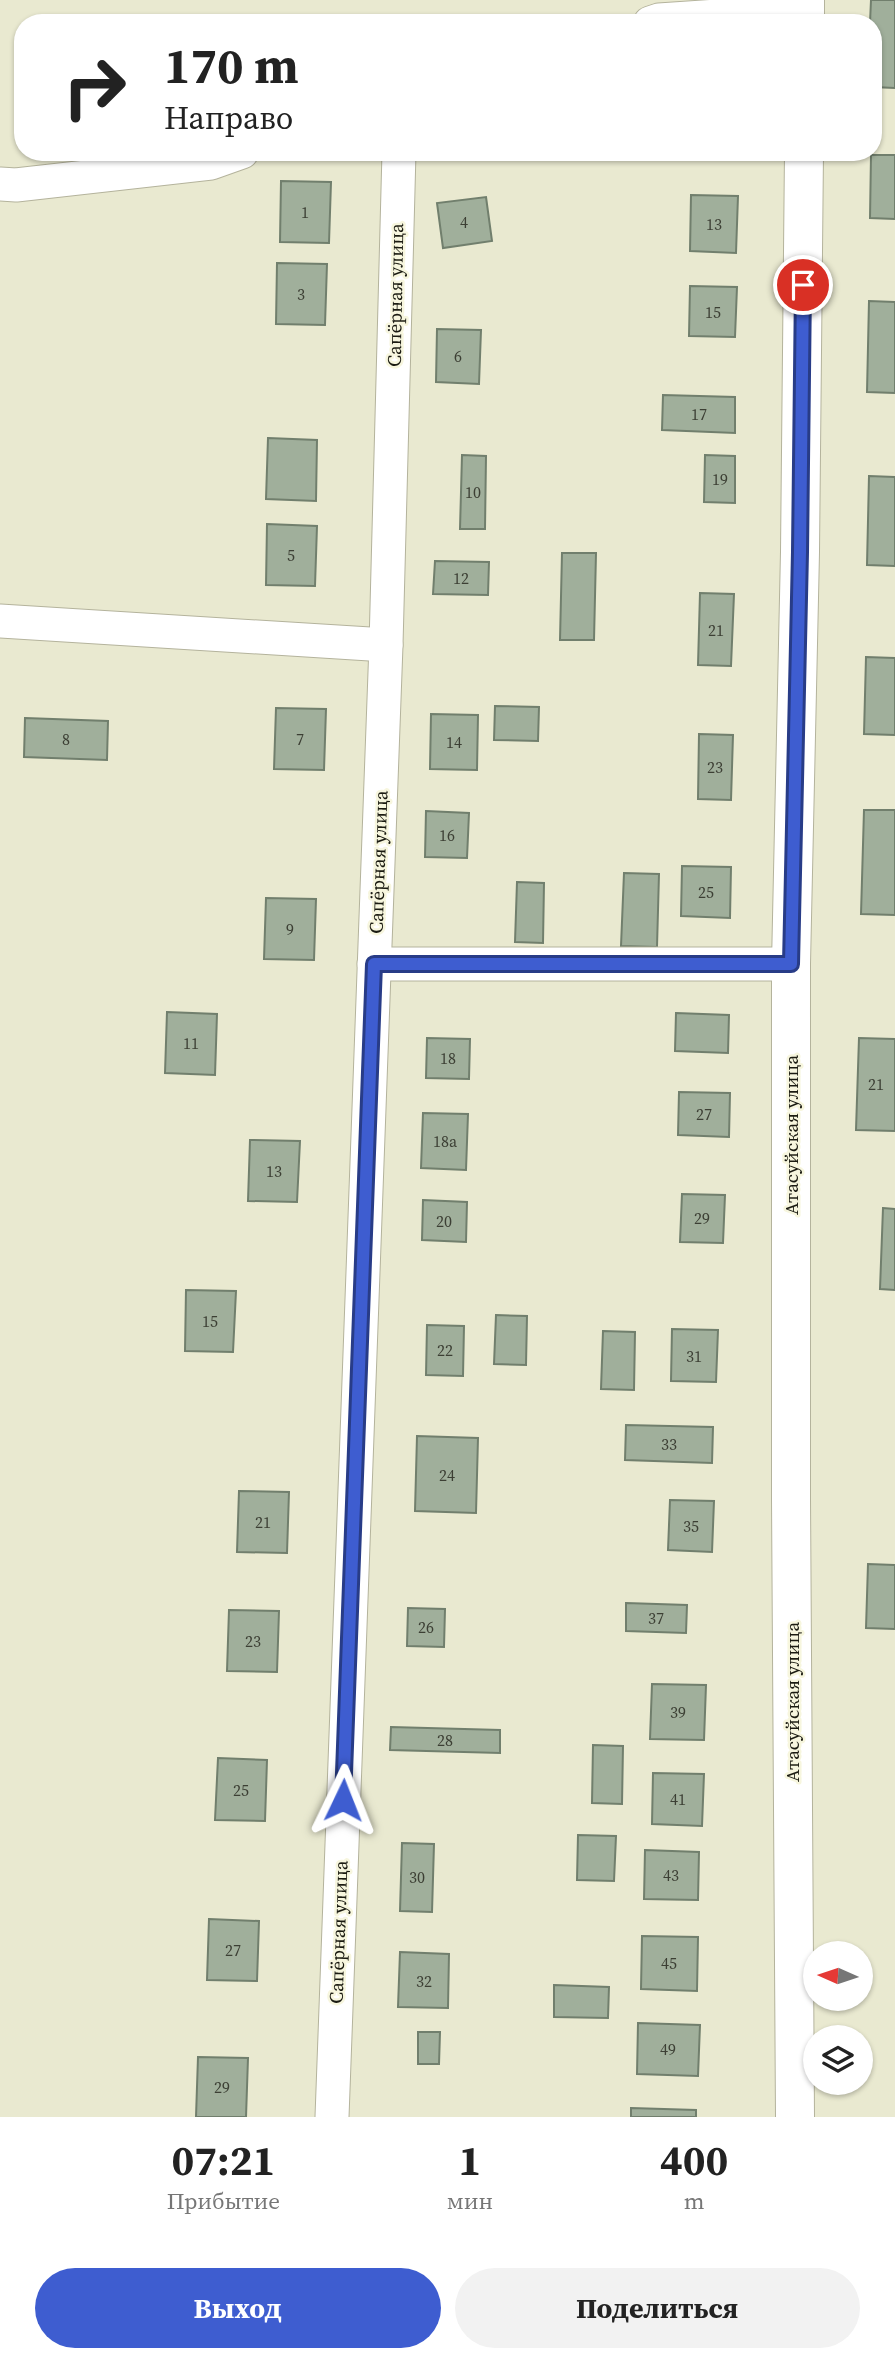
<!DOCTYPE html>
<html lang="ru">
<head>
<meta charset="utf-8">
<style>
	body { margin:0; font-family:"Source Serif 4",serif; background:#f2f2f2; color:#222; height:100vh; display:flex; flex-direction:column; font-size:26px; white-space:nowrap }
	* { box-sizing:border-box; margin:0 }
	p { font-size:23px; color:#767676 }
	.icon { flex:none; width:38px; height:38px; fill:none; stroke:currentColor; stroke-width:2; stroke-linecap:round; stroke-linejoin:round }
	.map { position:relative; height:2117px; overflow:hidden }
	.details { display:flex; flex-direction:column; background:#fff; flex:1 }
	.details>* { flex:none }
	.hud { position:absolute; left:14px; top:14px; width:868px; height:147px; border-radius:28px; box-shadow:0 2px 5px #0004; background:#fff; color:#222; overflow:hidden }
	.needle { width:46px; rotate:273deg }
	.buttons { position:absolute; left:803px; top:1941px; display:grid; gap:14px }
	.buttons a { display:grid; place-items:center; width:70px; height:70px; border-radius:50%; background:#fff; box-shadow:0 2px 5px #0004; font-size:35px }
	.pin { position:absolute; display:grid; place-items:center; width:60px; height:60px; color:#fff; margin:-30px; border:4px solid #fff; border-radius:50%; box-shadow:0 2px 7px #0007 }
	.me { position:absolute; width:77px; margin:-38px; rotate:2deg; stroke-linejoin:round; filter:drop-shadow(0 0 5px #0008) }
	.turn { display:flex; align-items:center; gap:24px; height:147px; padding:0 35px; font-size:32px }
	.turn .icon { width:91px; height:91px; stroke-width:2.5 }
	.turn b { display:block; font-size:49px; line-height:60px }
	.eta { display:flex; justify-content:space-evenly; align-items:center; height:119px; text-align:center }
	.eta b { font-size:42px; font-weight:700; line-height:49px }
	.action { display:flex; gap:14px; margin-top:auto; padding:14px 35px }
	.action a { flex:1; height:80px; border-radius:42px; background:#3e5dd0; color:#fff; font-size:28px; font-weight:700; line-height:80px; text-align:center }
	.action a+a { background:#f2f2f2; color:#222 }
	.map>svg:first-child { display:block }
	.building { fill:#a0af9b; stroke:#717f6d; stroke-width:2 }
	.lines { fill:none; stroke-linecap:round; stroke-linejoin:round }
	.minor-casing { stroke:#b4b39c; stroke-width:35 }
	.tertiary-casing { stroke:#b4b39c; stroke-width:40 }
	.minor { stroke:#fff; stroke-width:33 }
	.tertiary { stroke:#fff; stroke-width:38 }
	.route-casing { stroke:#283c87; stroke-width:18 }
	.route { stroke:#3e5dd0; stroke-width:12 }
	.labels { text-anchor:middle; stroke-width:5; stroke-linejoin:round; paint-order:stroke }
	.number-label { font-size:16px; fill:#3c3f34 }
	.street-label { font-size:19px; fill:#1a1a11; stroke:#f7f6de }
</style>
</head>
<body>
<div class="map">
<svg width="895" height="2117" viewBox="0 0 895 2117">
	<rect width="100%" height="100%" fill="#e9e9d0"/>
	<g class="building">
		<polygon points="871,0 895,0 895,88 873,87 873,23 870,23"/>
		<polygon points="700,152 738,152 738,157 699,155"/>
		<polygon points="871,155 895,155 895,219 870,218"/>
		<polygon points="281,181 331,182 329,243 280,242"/>
		<polygon points="691,195 738,196 736,253 690,251"/>
		<polygon points="486,197 492,241 443,248 437,203"/>
		<polygon points="277,263 327,264 325,325 276,324"/>
		<polygon points="690,286 737,287 735,337 689,336"/>
		<polygon points="869,301 895,302 895,393 867,392"/>
		<polygon points="437,329 481,330 479,384 436,382"/>
		<polygon points="663,395 735,397 735,433 662,430"/>
		<polygon points="268,438 317,440 316,501 266,499"/>
		<polygon points="462,455 486,456 485,529 460,529"/>
		<polygon points="705,455 735,456 735,503 704,502"/>
		<polygon points="869,476 895,477 895,566 867,565"/>
		<polygon points="267,524 317,526 315,586 266,585"/>
		<polygon points="562,553 596,553 594,640 560,640"/>
		<polygon points="435,561 489,562 488,595 433,594"/>
		<polygon points="700,593 734,594 731,666 698,665"/>
		<polygon points="866,657 895,658 895,735 864,734"/>
		<polygon points="495,706 539,707 538,741 494,740"/>
		<polygon points="276,708 326,709 324,770 274,769"/>
		<polygon points="431,714 478,715 477,770 430,769"/>
		<polygon points="25,718 108,721 107,760 24,757"/>
		<polygon points="699,734 733,735 731,800 698,799"/>
		<polygon points="864,810 895,810 895,915 861,914"/>
		<polygon points="426,811 469,813 467,858 425,857"/>
		<polygon points="682,866 731,867 730,918 681,916"/>
		<polygon points="624,873 659,874 657,947 621,946"/>
		<polygon points="517,882 544,883 543,943 515,942"/>
		<polygon points="266,898 316,899 314,960 264,959"/>
		<polygon points="167,1012 217,1014 215,1075 165,1073"/>
		<polygon points="676,1013 729,1015 728,1053 675,1051"/>
		<polygon points="427,1038 470,1039 469,1079 426,1078"/>
		<polygon points="859,1038 895,1039 895,1131 856,1130"/>
		<polygon points="679,1092 730,1093 729,1137 678,1135"/>
		<polygon points="423,1113 468,1114 466,1170 421,1168"/>
		<polygon points="250,1140 300,1141 297,1202 248,1201"/>
		<polygon points="682,1194 725,1195 723,1243 680,1242"/>
		<polygon points="423,1200 467,1202 466,1242 422,1240"/>
		<polygon points="883,1208 895,1209 895,1290 880,1289"/>
		<polygon points="186,1290 236,1291 233,1352 185,1351"/>
		<polygon points="496,1315 527,1316 526,1365 494,1364"/>
		<polygon points="427,1325 464,1326 463,1376 426,1375"/>
		<polygon points="672,1329 718,1330 716,1382 671,1381"/>
		<polygon points="603,1331 635,1332 634,1390 601,1389"/>
		<polygon points="626,1425 713,1427 712,1463 625,1460"/>
		<polygon points="417,1436 478,1438 476,1513 415,1511"/>
		<polygon points="239,1491 289,1492 287,1553 237,1552"/>
		<polygon points="670,1500 714,1501 712,1552 668,1550"/>
		<polygon points="868,1564 895,1565 895,1629 866,1628"/>
		<polygon points="626,1603 687,1605 686,1633 626,1631"/>
		<polygon points="408,1608 445,1609 444,1647 407,1646"/>
		<polygon points="229,1610 279,1611 277,1672 227,1671"/>
		<polygon points="652,1684 706,1685 704,1740 650,1739"/>
		<polygon points="391,1727 500,1730 500,1753 390,1750"/>
		<polygon points="593,1745 623,1746 622,1804 592,1803"/>
		<polygon points="218,1758 267,1760 265,1821 215,1820"/>
		<polygon points="653,1773 704,1774 702,1826 652,1824"/>
		<polygon points="578,1835 616,1836 614,1881 577,1880"/>
		<polygon points="402,1843 434,1844 432,1912 400,1911"/>
		<polygon points="645,1850 699,1852 698,1900 644,1899"/>
		<polygon points="209,1919 259,1921 257,1981 207,1980"/>
		<polygon points="642,1936 698,1937 697,1991 641,1989"/>
		<polygon points="400,1952 449,1954 448,2008 398,2007"/>
		<polygon points="554,1985 609,1987 608,2018 554,2017"/>
		<polygon points="638,2023 700,2025 698,2076 637,2074"/>
		<polygon points="418,2032 440,2032 439,2064 418,2064"/>
		<polygon points="198,2057 248,2058 246,2117 196,2117"/>
		<polygon points="631,2108 696,2110 696,2117 631,2117"/>
	</g>
	<g class="lines">
		<g class="minor-casing">
			<g id="minor">
				<polyline points="650,23 659,20 805,10"/>
				<polyline points="0,184 16,185 211,163 242,152"/>
				<polyline points="0,621 386,645"/>
				<polyline points="374,964 791,964"/>
				<polyline points="332,2117 386,645 399,152"/>
			</g>
		</g>
		<g class="tertiary-casing">
			<g id="tertiary">
				<polyline points="805,23 805,0"/>
				<polyline points="795,2117 791,1499 791,964 800,552 804,152"/>
			</g>
		</g>
		<use href="#minor" class="minor"/>
		<use href="#tertiary" class="tertiary"/>
	</g>
	<g class="lines">
		<g class="route-casing">
			<polyline id="route" points="343,1800 374,964 791,964 800,552 803,285"/>
		</g>
		<use href="#route" class="route"/>
	</g>
	<g class="labels">
		<g class="number-label">
			<text x="305" y="218">1</text>
			<text x="464" y="228">4</text>
			<text x="714" y="230">13</text>
			<text x="301" y="300">3</text>
			<text x="713" y="318">15</text>
			<text x="458" y="362">6</text>
			<text x="699" y="420">17</text>
			<text x="720" y="485">19</text>
			<text x="473" y="498">10</text>
			<text x="291" y="561">5</text>
			<text x="461" y="584">12</text>
			<text x="716" y="636">21</text>
			<text x="66" y="745">8</text>
			<text x="300" y="745">7</text>
			<text x="454" y="748">14</text>
			<text x="715" y="773">23</text>
			<text x="447" y="841">16</text>
			<text x="706" y="898">25</text>
			<text x="290" y="935">9</text>
			<text x="191" y="1049">11</text>
			<text x="448" y="1064">18</text>
			<text x="876" y="1090">21</text>
			<text x="704" y="1120">27</text>
			<text x="445" y="1147">18а</text>
			<text x="274" y="1177">13</text>
			<text x="702" y="1224">29</text>
			<text x="444" y="1227">20</text>
			<text x="210" y="1327">15</text>
			<text x="445" y="1356">22</text>
			<text x="694" y="1362">31</text>
			<text x="669" y="1450">33</text>
			<text x="447" y="1481">24</text>
			<text x="263" y="1528">21</text>
			<text x="691" y="1532">35</text>
			<text x="656" y="1624">37</text>
			<text x="426" y="1633">26</text>
			<text x="253" y="1647">23</text>
			<text x="678" y="1718">39</text>
			<text x="445" y="1746">28</text>
			<text x="241" y="1796">25</text>
			<text x="678" y="1805">41</text>
			<text x="671" y="1881">43</text>
			<text x="417" y="1883">30</text>
			<text x="233" y="1956">27</text>
			<text x="669" y="1969">45</text>
			<text x="424" y="1987">32</text>
			<text x="668" y="2055">49</text>
			<text x="222" y="2093">29</text>
		</g>
		<g class="street-label">
			<text transform="translate(395 295) rotate(-89)" y="7">Сапёрная улица</text>
			<text transform="translate(378 862) rotate(-88)" y="7">Сапёрная улица</text>
			<text transform="translate(791 1135) rotate(-90)" y="7">Атасуйская улица</text>
			<text transform="translate(792 1702) rotate(-90)" y="7">Атасуйская улица</text>
			<text transform="translate(338 1932) rotate(-88)" y="7">Сапёрная улица</text>
		</g>
	</g>
</svg>
<div class="buttons">
<a><svg class="needle" viewBox="-14 -14 28 28"><path d="M0-13l5 13h-10z" fill="#e53935"/><path d="M0 13l5-13h-10z" fill="#767676"/></svg></a>
<a><svg class="icon" aria-label="layers" viewBox="0 0 24 24"><path d="M12 4l9 5-9 5-9-5zM3 14l9 5 9-5"/></svg></a>
</div>
<div class="pin" style="left:803px;top:285px;background:#d93025"><svg class="icon" aria-label="arrive" viewBox="0 0 24 24"><path d="M6 21V4h12l-3 4 3 4H6"/></svg></div>
<svg class="me" style="left:343px;top:1800px" viewBox="-20 -20 40 40"><path d="M0-17L14 15 0 8-14 15z" fill="#3e5dd0" stroke="#fff" stroke-width="4"/></svg>
<div class="hud">
<div class="turn"><svg class="icon" aria-label="right" viewBox="0 0 24 24"><path d="M7 20v-9h11M14 6l5 5-5 5"/></svg><div><b>170 m</b>Направо</div></div>
</div>
</div>
<section class="details">
<div class="eta">
<div><b>07:21</b><p>Прибытие</p></div>
<div><b>1</b><p>мин</p></div>
<div><b>400</b><p>m</p></div>
</div>
<div class="action"><a>Выход</a><a>Поделиться</a></div>
</section>
</body>
</html>
